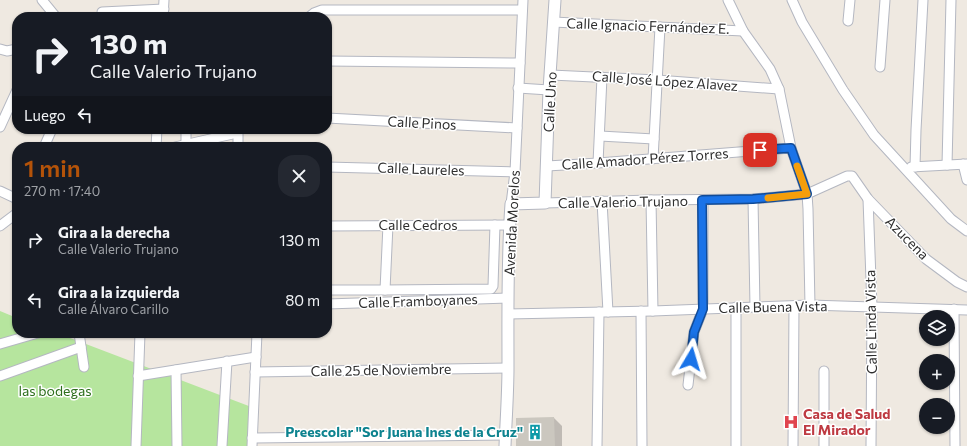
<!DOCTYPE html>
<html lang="es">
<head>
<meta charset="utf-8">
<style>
	body { margin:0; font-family:Commissioner,sans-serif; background:#242831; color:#f1f3f6; height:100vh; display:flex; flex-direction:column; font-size:15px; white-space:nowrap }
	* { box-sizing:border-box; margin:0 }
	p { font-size:13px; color:#9ea1a6 }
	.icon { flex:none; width:22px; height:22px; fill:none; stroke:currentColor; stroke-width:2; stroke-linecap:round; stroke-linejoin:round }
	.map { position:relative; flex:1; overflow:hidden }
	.sheet { position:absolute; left:12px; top:142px; width:320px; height:196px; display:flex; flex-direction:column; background:#171b24; border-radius:16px; box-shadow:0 1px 3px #0004 }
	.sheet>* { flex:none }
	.hud { position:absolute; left:12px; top:12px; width:320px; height:122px; border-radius:16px; box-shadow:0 1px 3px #0004; background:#171b24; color:#f1f3f6; overflow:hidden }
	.controls { position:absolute; left:919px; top:310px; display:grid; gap:8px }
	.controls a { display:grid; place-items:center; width:36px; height:36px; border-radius:50%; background:#171b24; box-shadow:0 1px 3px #0004; font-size:20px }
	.pin { position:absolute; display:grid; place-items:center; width:34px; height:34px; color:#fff; margin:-17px; border-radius:8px; box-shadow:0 2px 6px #0006 }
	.me { position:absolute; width:44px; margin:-22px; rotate:7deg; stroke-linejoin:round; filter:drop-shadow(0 0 3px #0008) }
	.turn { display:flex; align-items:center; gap:14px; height:84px; padding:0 12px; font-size:18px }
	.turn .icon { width:52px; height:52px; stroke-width:2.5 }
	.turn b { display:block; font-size:28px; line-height:34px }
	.then { display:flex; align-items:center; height:38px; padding:0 12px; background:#0003; gap:8px; font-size:15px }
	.round { display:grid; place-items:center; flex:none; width:42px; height:42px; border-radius:16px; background:#242831 }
	.summary { display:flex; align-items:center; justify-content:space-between; height:68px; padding:0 12px }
	h1 { font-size:24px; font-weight:600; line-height:30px; color:#b45309 }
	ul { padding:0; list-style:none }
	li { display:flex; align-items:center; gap:12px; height:60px; padding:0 12px }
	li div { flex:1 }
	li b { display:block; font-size:15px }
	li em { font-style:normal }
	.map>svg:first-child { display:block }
	.green { fill:#b6e59e }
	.shadow { fill:#0003 }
	.building { fill:#cbc7bf }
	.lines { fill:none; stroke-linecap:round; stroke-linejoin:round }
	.minor-casing { stroke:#b4b7c1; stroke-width:11 }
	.tertiary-casing { stroke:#b4b7c1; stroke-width:13 }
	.minor { stroke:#fff; stroke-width:9 }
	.tertiary { stroke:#fff; stroke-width:11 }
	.route-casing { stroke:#114b97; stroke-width:10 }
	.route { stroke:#1a73e8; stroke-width:7 }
	.slow { stroke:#f59e0b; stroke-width:7 }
	.labels { text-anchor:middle; stroke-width:3; stroke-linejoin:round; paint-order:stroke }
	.street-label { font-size:14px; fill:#2e2e2e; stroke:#fff }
	.park-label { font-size:14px; fill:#2c6e1b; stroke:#fff }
	.health-label { font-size:14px; font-weight:bold; fill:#be3a42; stroke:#fff; text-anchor:start }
	.culture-label { font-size:14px; font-weight:bold; fill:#0d838f; stroke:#fff; text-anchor:end }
</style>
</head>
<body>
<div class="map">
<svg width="967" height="446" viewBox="0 0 967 446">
	<rect width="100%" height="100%" fill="#efe9e1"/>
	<polygon class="green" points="0,311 17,318 17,333 57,333 254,408 252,446 0,446"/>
	<polygon class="shadow" points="554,418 562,426 562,446 517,446"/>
	<polygon class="building" points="554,417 555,446 516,446 516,418"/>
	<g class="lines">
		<g class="minor-casing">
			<g id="minor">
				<polyline points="42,0 56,17"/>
				<polyline points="728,0 743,31 770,69 779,89 791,148 807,194 808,209 810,305"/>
				<polyline points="792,0 802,22 843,90 874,135 951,219 967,231"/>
				<polyline points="102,12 164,9"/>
				<polyline points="163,17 164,0"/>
				<polyline points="309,17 314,13 322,10 522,10"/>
				<polyline points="848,21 850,0"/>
				<polyline points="553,22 743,31"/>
				<polyline points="0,49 7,51 17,49"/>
				<polyline points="327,61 520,63"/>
				<polyline points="880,67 885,0"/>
				<polyline points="551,75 657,80 779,89"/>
				<polyline points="518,88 549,90"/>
				<polyline points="327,118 517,128"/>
				<polyline points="0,127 17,90"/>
				<polyline points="186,129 186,145"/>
				<polyline points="238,129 238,147"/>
				<polyline points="600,136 654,139"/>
				<polyline points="44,147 52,129"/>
				<polyline points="156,147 157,129"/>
				<polyline points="175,147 237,133"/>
				<polyline points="653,159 660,27"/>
				<polyline points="598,163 602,77"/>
				<polyline points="963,164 967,180"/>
				<polyline points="947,165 951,0"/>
				<polyline points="547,166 598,163 791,148"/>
				<polyline points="327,167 515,172"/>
				<polyline points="911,167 967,164"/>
				<polyline points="915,167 916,130 923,0"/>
				<polyline points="0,191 17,199"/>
				<polyline points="753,199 755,307"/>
				<polyline points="868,199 872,307 871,446"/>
				<polyline points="651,200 653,311"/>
				<polyline points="602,201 608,312"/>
				<polyline points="545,203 651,200 753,199 807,194 847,176 852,176 868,199 926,259 957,282 967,287"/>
				<polyline points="511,204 515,172 523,0"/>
				<polyline points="0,226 17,213"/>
				<polyline points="327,226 510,225"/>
				<polyline points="327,290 385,290 491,289 493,286 495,225"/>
				<polyline points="385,290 388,225"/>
				<polyline points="327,304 508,298"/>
				<polyline points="736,307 736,446"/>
				<polyline points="954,309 955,446"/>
				<polyline points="641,311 642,446"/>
				<polyline points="508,314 653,311 810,305 967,310"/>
				<polyline points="79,333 84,367"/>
				<polyline points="0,344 38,333"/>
				<polyline points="176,370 177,446"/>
				<polyline points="824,371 824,446"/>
				<polyline points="255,372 508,368"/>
				<polyline points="0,376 81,347"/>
				<polyline points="138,376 256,357"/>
				<polyline points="688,385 694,332 703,309 703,200"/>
				<polyline points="252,438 506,435"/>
				<polyline points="136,446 140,333"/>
				<polyline points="222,446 227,361"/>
				<polyline points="252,446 257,333"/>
				<polyline points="597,446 599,312"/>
				<polyline points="793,446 794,306"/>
			</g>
		</g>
		<g class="tertiary-casing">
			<path id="tertiary" d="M505 446C506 420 508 393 508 367 508 313 507 258 511 204L545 203 549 90 555 0"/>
		</g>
		<use href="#minor" class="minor"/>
		<use href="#tertiary" class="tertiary"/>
	</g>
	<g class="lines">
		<g class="route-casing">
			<polyline id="route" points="691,359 694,332 703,309 702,200 753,199 807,194 791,148 760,150"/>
		</g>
		<use href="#route" class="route"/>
		<polyline class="slow" points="768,198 807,194 797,166"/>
	</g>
	<defs>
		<g id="hospital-bare" transform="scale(1.2)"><path d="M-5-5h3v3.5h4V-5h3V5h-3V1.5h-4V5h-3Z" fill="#e0444e" stroke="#fff" stroke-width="2.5" paint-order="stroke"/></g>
		<g id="building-bare" transform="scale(1.2)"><path d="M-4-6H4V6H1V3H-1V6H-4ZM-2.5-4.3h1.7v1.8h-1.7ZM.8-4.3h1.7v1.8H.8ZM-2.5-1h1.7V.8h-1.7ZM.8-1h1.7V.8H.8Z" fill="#0f9aa8" stroke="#fff" stroke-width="2.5" paint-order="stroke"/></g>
	</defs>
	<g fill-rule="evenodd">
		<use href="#hospital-bare" x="791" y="422"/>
		<use href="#building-bare" x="535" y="432"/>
	</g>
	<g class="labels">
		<g class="street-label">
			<text transform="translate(648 26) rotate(2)" y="5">Calle Ignacio Fernández E.</text>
			<text transform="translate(665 81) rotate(4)" y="5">Calle José López Alavez</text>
			<text transform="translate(550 102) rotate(-87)" y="5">Calle Uno</text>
			<text transform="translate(422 123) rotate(3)" y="5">Calle Pinos</text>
			<text transform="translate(645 159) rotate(-4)" y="5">Calle Amador Pérez Torres</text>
			<text transform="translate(421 169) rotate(2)" y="5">Calle Laureles</text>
			<text transform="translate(623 202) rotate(-1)" y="5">Calle Valerio Trujano</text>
			<text transform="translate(512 223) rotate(-87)" y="5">Avenida Morelos</text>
			<text x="418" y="230">Calle Cedros</text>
			<text transform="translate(907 238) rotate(45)" y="5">Azucena</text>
			<text transform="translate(418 301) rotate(-2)" y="5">Calle Framboyanes</text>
			<text transform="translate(773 307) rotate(-1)" y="5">Calle Buena Vista</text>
			<text transform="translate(871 322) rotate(-91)" y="5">Calle Linda Vista</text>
			<text transform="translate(381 370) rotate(-1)" y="5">Calle 25 de Noviembre</text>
		</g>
		<g class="park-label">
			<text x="55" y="396">las bodegas</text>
		</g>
		<g class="health-label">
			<text x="803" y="419">Casa de Salud<tspan x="803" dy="16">El Mirador</tspan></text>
		</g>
		<g class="culture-label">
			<text x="523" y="437">Preescolar "Sor Juana Ines de la Cruz"</text>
		</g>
	</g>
</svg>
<div class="controls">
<a><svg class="icon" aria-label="layers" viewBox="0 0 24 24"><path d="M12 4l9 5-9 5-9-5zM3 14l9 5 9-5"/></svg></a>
<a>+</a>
<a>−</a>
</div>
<div class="pin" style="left:760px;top:150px;background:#d93025"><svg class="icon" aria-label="arrive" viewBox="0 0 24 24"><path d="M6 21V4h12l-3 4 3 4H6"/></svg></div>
<svg class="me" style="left:691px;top:359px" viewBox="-20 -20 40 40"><path d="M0-17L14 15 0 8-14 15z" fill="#1a73e8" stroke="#fff" stroke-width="4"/></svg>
<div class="hud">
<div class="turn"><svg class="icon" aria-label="right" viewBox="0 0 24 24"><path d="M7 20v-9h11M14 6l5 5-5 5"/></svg><div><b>130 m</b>Calle Valerio Trujano</div></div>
<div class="then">Luego<svg class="icon" aria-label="left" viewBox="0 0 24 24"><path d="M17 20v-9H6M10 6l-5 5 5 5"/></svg></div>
</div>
<section class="sheet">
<div class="summary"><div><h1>1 min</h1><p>270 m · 17:40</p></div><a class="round"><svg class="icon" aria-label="close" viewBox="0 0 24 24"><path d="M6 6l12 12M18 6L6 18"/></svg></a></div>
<ul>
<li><svg class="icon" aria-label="right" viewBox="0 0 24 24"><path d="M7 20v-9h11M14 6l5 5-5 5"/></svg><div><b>Gira a la derecha</b><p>Calle Valerio Trujano</p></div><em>130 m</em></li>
<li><svg class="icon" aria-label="left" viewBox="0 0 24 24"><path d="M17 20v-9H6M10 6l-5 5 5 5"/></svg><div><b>Gira a la izquierda</b><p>Calle Álvaro Carillo</p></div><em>80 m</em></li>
</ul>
</section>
</div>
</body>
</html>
